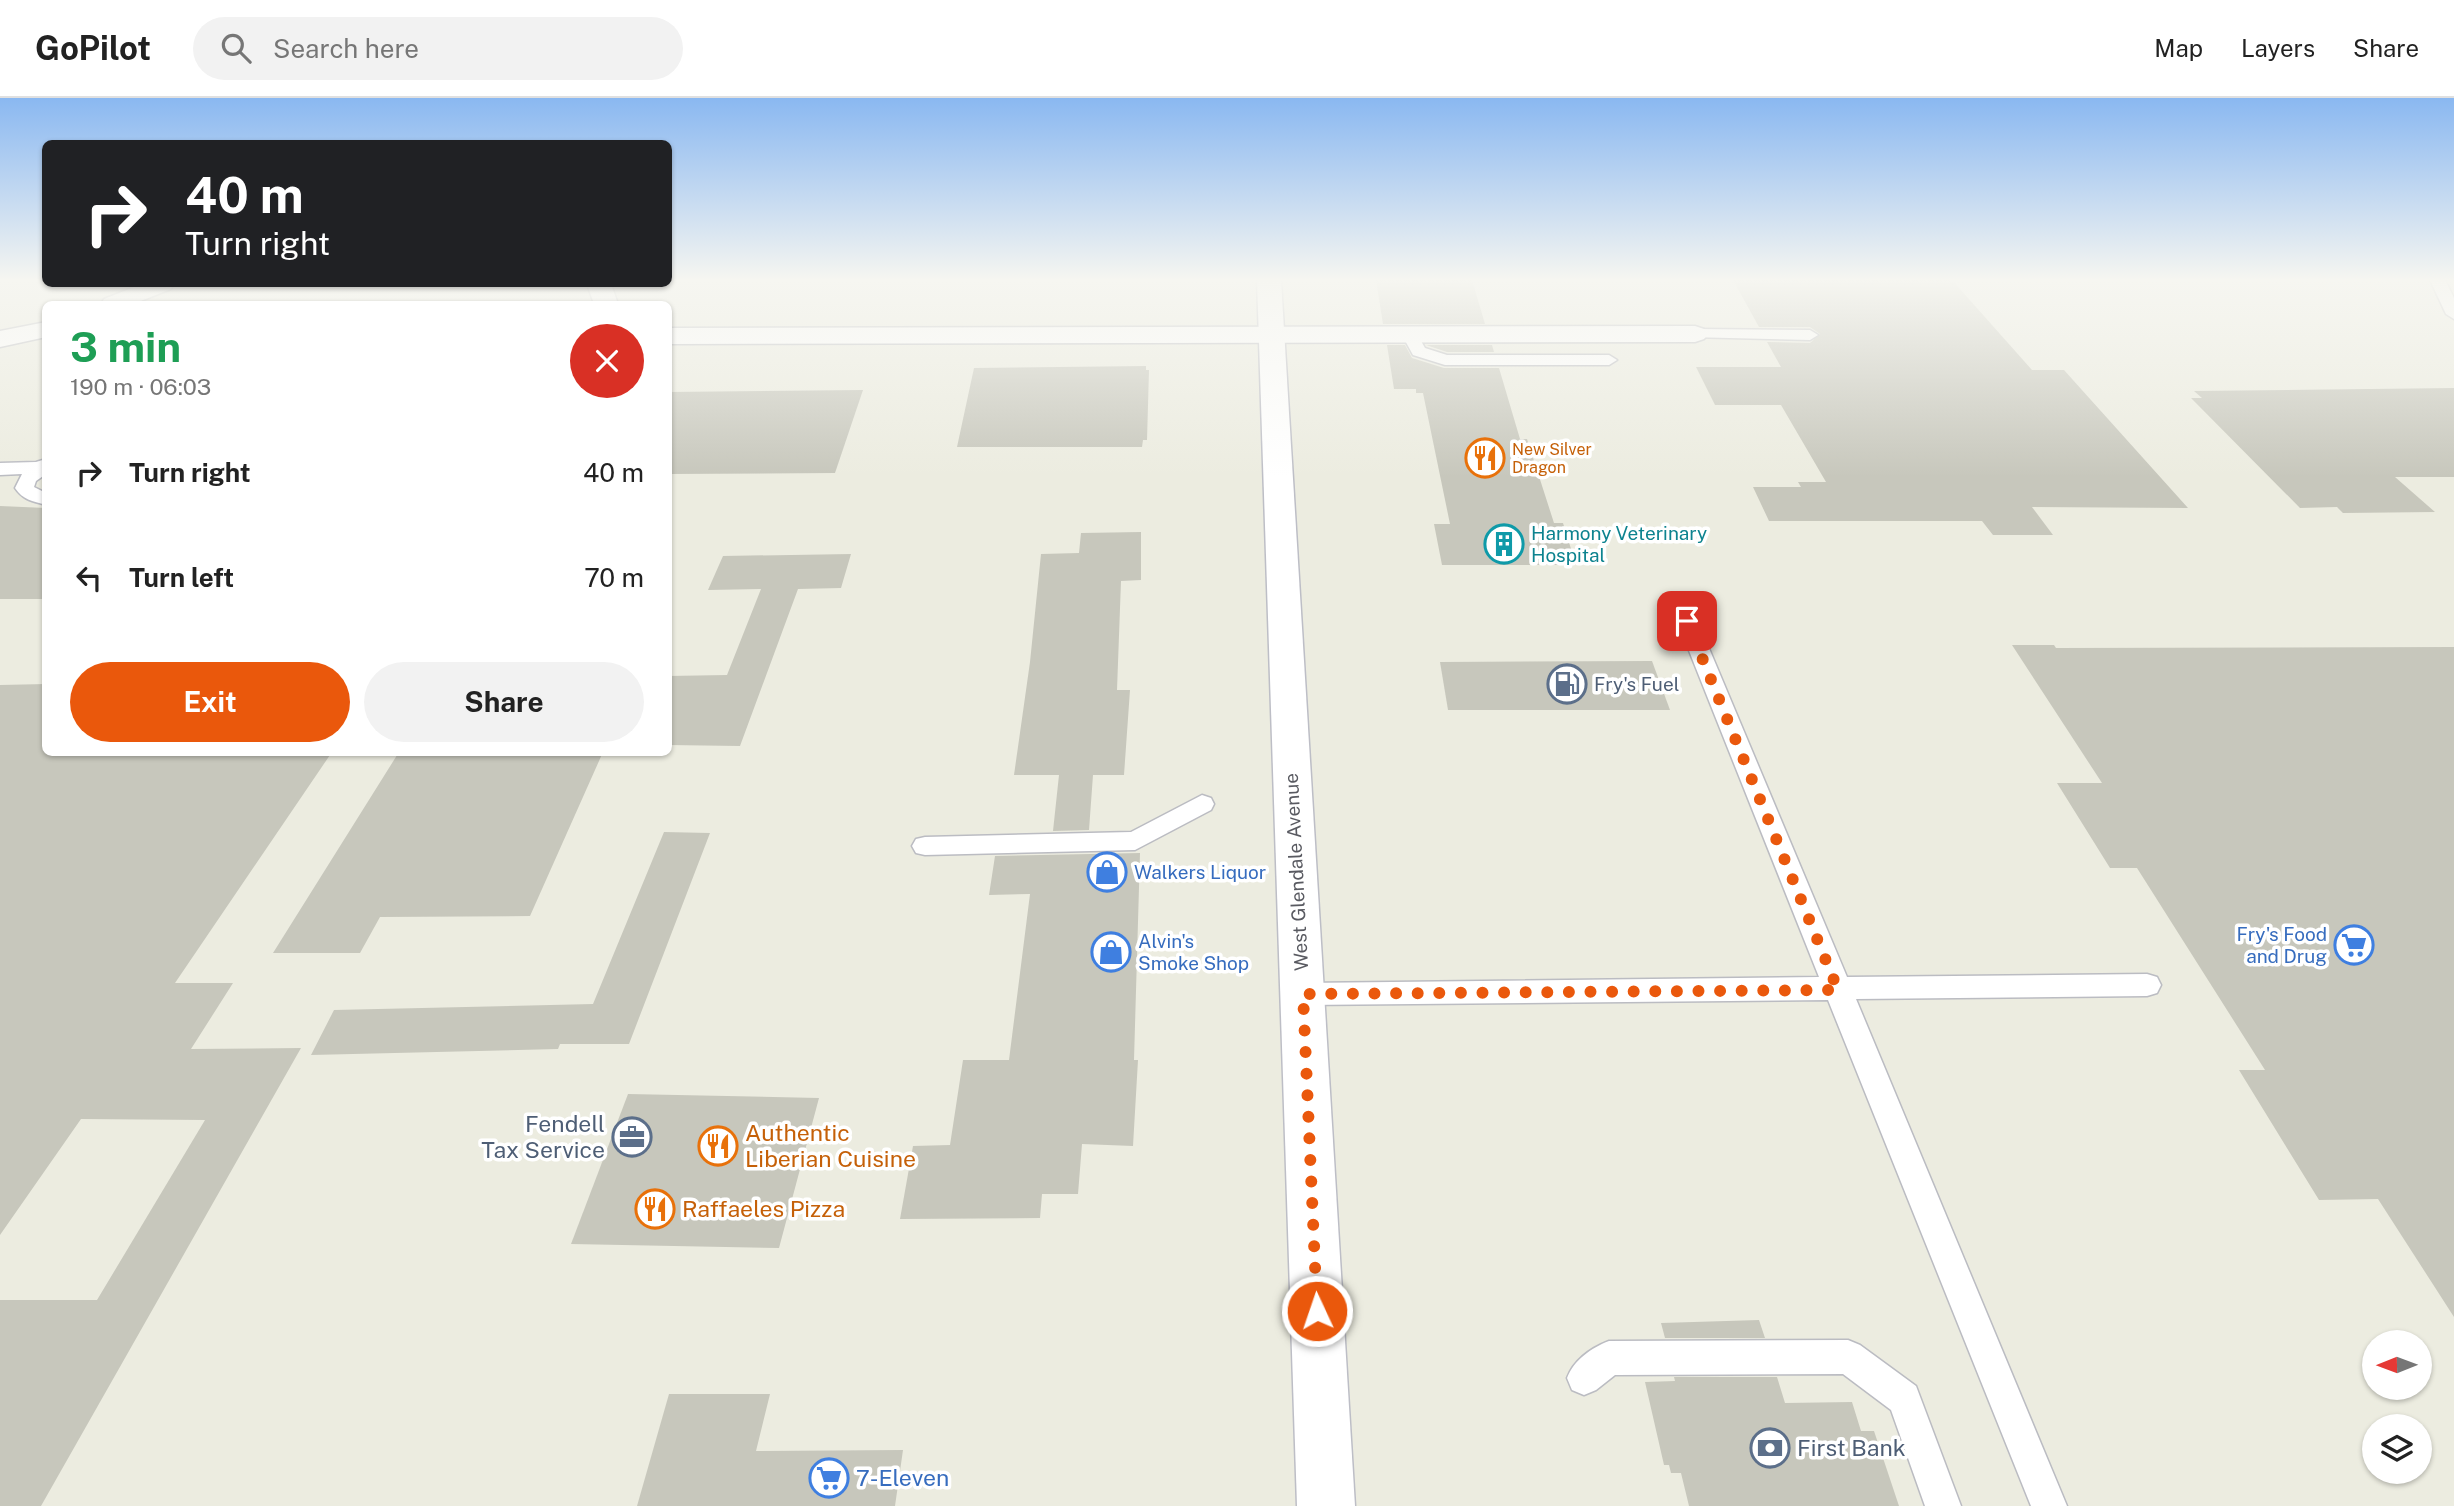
<!DOCTYPE html>
<html lang="en">
<head>
<meta charset="utf-8">
<style>
	body { margin:0; font-family:"Public Sans",sans-serif; background:#f2f2f2; color:#222; height:100vh; display:flex; flex-direction:column; font-size:26px; white-space:nowrap }
	* { box-sizing:border-box; margin:0 }
	p { font-size:23px; color:#767676 }
	.icon { flex:none; width:38px; height:38px; fill:none; stroke:currentColor; stroke-width:2; stroke-linecap:round; stroke-linejoin:round }
	.map { position:relative; flex:1; overflow:hidden }
	.panel { position:absolute; left:42px; top:203px; width:630px; height:455px; display:flex; flex-direction:column; background:#fff; border-radius:10px; box-shadow:0 2px 5px #0004 }
	.panel>* { flex:none }
	.banner { position:absolute; left:42px; top:42px; width:630px; height:147px; border-radius:10px; box-shadow:0 2px 5px #0004; background:#202124; color:#fff; overflow:hidden }
	.needle { width:46px; rotate:269deg }
	.controls { position:absolute; left:2362px; top:1232px; display:grid; gap:14px }
	.controls a { display:grid; place-items:center; width:70px; height:70px; border-radius:50%; background:#fff; box-shadow:0 2px 5px #0004; font-size:35px }
	.pin { position:absolute; display:grid; place-items:center; width:60px; height:60px; color:#fff; margin:-30px; border-radius:14px; box-shadow:0 4px 10px #0006 }
	.me { position:absolute; width:77px; margin:-38px; rotate:357deg; stroke-linejoin:round; filter:drop-shadow(0 0 5px #0008) }
	.turn { display:flex; align-items:center; gap:24px; height:147px; padding:0 28px; font-size:32px }
	.turn .icon { width:91px; height:91px; stroke-width:2.5 }
	.turn b { display:block; font-size:49px; line-height:60px }
	.round { display:grid; place-items:center; flex:none; width:74px; height:74px; border-radius:37px; background:#f2f2f2 }
	.headline { display:flex; align-items:center; justify-content:space-between; height:119px; padding:0 28px }
	h1 { font-size:42px; font-weight:700; line-height:52px; color:#1e9e55 }
	.action { display:flex; gap:14px; margin-top:auto; padding:14px 28px }
	.action a { flex:1; height:80px; border-radius:42px; background:#ea580c; color:#fff; font-size:28px; font-weight:700; line-height:80px; text-align:center }
	.action a+a { background:#f2f2f2; color:#222 }
	ul { padding:0; list-style:none }
	li { display:flex; align-items:center; gap:21px; height:105px; padding:0 28px }
	li div { flex:1 }
	li b { display:block; font-size:26px }
	li em { font-style:normal }
	header { display:flex; align-items:center; gap:42px; box-sizing:border-box; height:98px; padding:0 35px; background:#fff; border-bottom:2px solid #e0e0e0 }
	header strong { font-size:33px }
	nav { display:flex; gap:38px; margin-inline-start:auto; font-size:24px }
	.search { width:490px; height:63px; background:#f2f2f2; display:flex; align-items:center; gap:18px; box-sizing:border-box; padding:0 24px; border-radius:38px; color:#767676; font-size:26px }
	.map>svg:first-child { display:block }
	.building { fill:#c7c7bc }
	.lines { fill:none; stroke-linecap:round; stroke-linejoin:round }
	.service-casing { stroke:#bbbcc2; stroke-width:3 }
	.minor-casing { stroke:#bbbcc2; stroke-width:3 }
	.secondary-casing { stroke:#bdbec6; stroke-width:3 }
	.service { fill:#fff; fill-rule:evenodd }
	.minor { fill:#fff; fill-rule:evenodd }
	.secondary { fill:#fff; fill-rule:evenodd }
	.route { stroke:#ea580c; stroke-width:12; stroke-dasharray:0 21.6 }
	.labels { text-anchor:middle; stroke-width:7; stroke-linejoin:round; paint-order:stroke }
	.far-food-label { font-size:16px; fill:#c56008; stroke:#fff; text-anchor:start }
	.culture-label { font-size:19px; fill:#0d838f; stroke:#fff; text-anchor:start }
	.service-label { font-size:19px; fill:#4e5e75; stroke:#fff; text-anchor:start }
	.shop-label { font-size:19px; fill:#366cbe; stroke:#fff; text-anchor:start }
	.street-label { font-size:19px; fill:#595a61; stroke:#fff }
	.near-service-label { font-size:23px; fill:#4e5e75; stroke:#fff; text-anchor:end }
	.near-food-label { font-size:23px; fill:#c56008; stroke:#fff; text-anchor:start }
	.near-shop-label { font-size:23px; fill:#366cbe; stroke:#fff; text-anchor:start }
</style>
</head>
<body>
<header>
<strong>GoPilot</strong>
<div class="search"><svg class="icon" aria-label="search" viewBox="0 0 24 24"><circle cx="10" cy="10" r="6"/><path d="M15 15l6 6"/></svg>Search here</div>
<nav><a>Map</a><a>Layers</a><a>Share</a></nav>
</header>
<div class="map">
<svg width="2454" height="1408" viewBox="0 0 2454 1408">
	<rect width="100%" height="100%" fill="#ecece0"/>
	<g class="building">
		<polygon points="1376,182 1472,182 1485,226 1383,226"/>
		<polygon points="1733,182 1952,182 2032,272 2064,272 2188,410 2032,409 2053,437 1993,437 1982,423 1769,423 1753,389 1801,389 1798,384 1826,384 1781,307 1715,307 1696,269 1781,269 1767,244 1810,245 1820,236 1810,229 1759,229"/>
		<polygon points="1387,247 1405,247 1412,260 1444,270 1499,270 1520,341 1527,341 1554,425 1563,425 1576,467 1442,467 1434,426 1450,426 1423,295 1416,295 1416,291 1394,291"/>
		<polygon points="1426,247 1492,247 1494,254 1447,254"/>
		<polygon points="1146,268 1146,272 1149,272 1147,342 1143,342 1142,349 957,349 974,270"/>
		<polygon points="2454,290 2454,379 2395,379 2435,414 2343,415 2337,409 2300,410 2191,300 2202,300 2194,293"/>
		<polygon points="863,292 835,375 668,376 668,294"/>
		<polygon points="0,408 46,410 46,501 0,501"/>
		<polygon points="1141,434 1141,482 1121,483 1117,592 1130,592 1124,677 1093,677 1089,732 1053,733 1059,677 1014,677 1030,564 1041,456 1079,455 1081,435"/>
		<polygon points="851,456 841,490 798,491 740,648 668,647 668,578 727,577 761,491 708,492 723,458"/>
		<polygon points="2012,547 2054,547 2056,550 2454,549 2454,1219 2378,1101 2319,1102 2239,972 2265,972 2137,770 2110,770 2057,685 2102,685"/>
		<polygon points="1652,563 1670,612 1448,612 1440,564"/>
		<polygon points="46,586 46,654 332,654 175,885 233,885 191,951 301,950 41,1408 0,1408 0,1202 97,1202 205,1022 81,1021 0,1137 0,587"/>
		<polygon points="399,654 603,654 530,818 380,819 360,855 273,855"/>
		<polygon points="664,734 710,735 629,946 560,946 558,951 311,957 334,912 593,906"/>
		<polygon points="1140,755 1134,962 1138,962 1133,1048 1082,1046 1078,1096 1042,1096 1040,1120 900,1121 913,1048 950,1047 963,962 1009,962 1030,796 989,797 995,758"/>
		<polygon points="628,996 819,1000 779,1150 571,1146"/>
		<polygon points="1759,1222 1765,1240 1665,1240 1661,1225"/>
		<polygon points="1674,1279 1777,1279 1785,1305 1852,1304 1861,1333 1874,1333 1899,1408 1689,1408 1681,1375 1671,1375 1669,1367 1664,1367 1645,1284 1675,1283"/>
		<polygon points="669,1296 770,1296 756,1353 903,1352 895,1408 637,1408"/>
	</g>
	<g class="lines">
		<g class="service-casing">
			<g id="service">
				<polygon points="2430,182 2445,182 2454,200 2454,221 2446,216"/>
				<polygon points="1695,231 1810,232 1818,237 1810,242 1689,239 1687,236"/>
				<polygon points="1410,232 1416,234 1425,250 1447,257 1609,257 1617,262 1609,267 1445,267 1413,257 1402,237"/>
				<path d="M46 361V376L36 383 34 389 46 395V407C32 403 23 402 15 390L22 376 0 377V365L36 364Z"/>
				<polygon points="1680,499 1687,500 1690,505 1847,879 2147,876 2157,879 2161,887 2157,895 2147,898 1856,901 2067,1408 2031,1408 1828,902 1303,907 1293,904 1289,896 1293,888 1303,885 1819,879 1670,505 1673,500"/>
				<polygon points="1202,697 1211,700 1214,706 1211,712 1135,752 925,757 916,755 912,748 916,741 925,739 1131,734"/>
				<path d="M1848 1242 1860 1247 1916 1288 1961 1408H1925L1891 1312 1843 1276 1615 1277 1596 1292 1584 1297 1572 1292 1567 1280C1574 1262 1591 1250 1609 1243Z"/>
			</g>
		</g>
		<g class="minor-casing">
			<g id="minor">
				<polygon points="142,186 174,186 171,191 133,206 101,206 104,201"/>
				<polygon points="587,186 611,186 618,206 594,206"/>
				<polygon points="46,224 46,239 0,249 0,233"/>
				<polygon points="1695,228 1704,231 1708,236 1704,241 1695,244 668,246 668,230"/>
			</g>
		</g>
		<g class="secondary-casing">
			<polygon id="secondary" points="1257,182 1281,182 1355,1408 1297,1408"/>
		</g>
		<use href="#service" class="service"/>
		<use href="#minor" class="minor"/>
		<use href="#secondary" class="secondary"/>
	</g>
	<linearGradient id="sky" x2="0" y2="1"><stop stop-color="#8ab8f1"/><stop offset="0.48" stop-color="#f6f6f1"/><stop offset="1" stop-color="#f6f6f1" stop-opacity="0"/></linearGradient>
	<rect width="2454" height="379" fill="url(#sky)"/>
	<g class="lines">
		<polyline class="route" points="1317,1213 1303,896 1838,892 1687,523"/>
	</g>
	<defs>
		<g id="restaurant-ring" transform="scale(2.0125)"><circle r="9.5" fill="#fff" stroke="#e8710a" stroke-width="1.5"/><path d="M-5-6h1v4h1v-4h1v4h1v-4h1v5L-1.5 .5V6h-2V.5L-5-1ZM5-6V6H3V1.5H1.5Q1.5-4 5-6Z" fill="#e8710a"/></g>
		<g id="building-ring" transform="scale(2.0125)"><circle r="9.5" fill="#fff" stroke="#0f9aa8" stroke-width="1.5"/><path d="M-4-6H4V6H1V3H-1V6H-4ZM-2.5-4.3h1.7v1.8h-1.7ZM.8-4.3h1.7v1.8H.8ZM-2.5-1h1.7V.8h-1.7ZM.8-1h1.7V.8H.8Z" fill="#0f9aa8"/></g>
		<g id="fuel-ring" transform="scale(2.0125)"><circle r="9.5" fill="#fff" stroke="#5c6f8a" stroke-width="1.5"/><path d="M-5.5-6h7V0h2V4h1.3V-2.5L3-4.5l.8-.8L6-3V5H2.5V1h-1V6h-7ZM-4.2-4.7v3.2H.2V-4.7Z" fill="#5c6f8a"/></g>
		<g id="shop-ring" transform="scale(2.0125)"><circle r="9.5" fill="#fff" stroke="#3f7fe0" stroke-width="1.5"/><path d="M-5-2.5h2.3a2.7 3.5 0 0 1 5.4 0H5L5.5 6h-11ZM-1.5-2.5h3a1.5 2.3 0 0 0-3 0Z" fill="#3f7fe0"/></g>
		<g id="supermarket-ring" transform="scale(2.0125)"><circle r="9.5" fill="#fff" stroke="#3f7fe0" stroke-width="1.5"/><path d="M-6-5.5h2.5l.6 2H6L4.5 2H-2.5L-4.4-4H-6ZM-1.5 3.2a1.3 1.3 0 1 0 .1 0ZM3 3.2a1.3 1.3 0 1 0 .1 0Z" fill="#3f7fe0"/></g>
		<g id="office-ring" transform="scale(2.0125)"><circle r="9.5" fill="#fff" stroke="#5c6f8a" stroke-width="1.5"/><path d="M-6-3h4V-5.5h4V-3h4V5H-6ZM-1-4.5V-3h2v-1.5ZM-6 0V1H6V0Z" fill="#5c6f8a"/></g>
		<g id="bank-ring" transform="scale(2.0125)"><circle r="9.5" fill="#fff" stroke="#5c6f8a" stroke-width="1.5"/><path d="M-6-4H6V4H-6ZM0-2.3a2.3 2.3 0 1 0 0 4.6a2.3 2.3 0 1 0 0-4.6Z" fill="#5c6f8a"/></g>
	</defs>
	<g fill-rule="evenodd">
		<use href="#restaurant-ring" x="1485" y="360"/>
		<use href="#building-ring" x="1504" y="446"/>
		<use href="#fuel-ring" x="1567" y="586"/>
		<use href="#shop-ring" x="1107" y="774"/>
		<use href="#supermarket-ring" x="2354" y="847"/>
		<use href="#shop-ring" x="1111" y="854"/>
		<use href="#office-ring" x="632" y="1039"/>
		<use href="#restaurant-ring" x="718" y="1048"/>
		<use href="#restaurant-ring" x="655" y="1111"/>
		<use href="#bank-ring" x="1770" y="1350"/>
		<use href="#supermarket-ring" x="829" y="1380"/>
	</g>
	<g class="labels">
		<g class="far-food-label">
			<text x="1512" y="357">New Silver<tspan x="1512" dy="18">Dragon</tspan></text>
		</g>
		<g class="culture-label">
			<text x="1531" y="442">Harmony Veterinary<tspan x="1531" dy="22">Hospital</tspan></text>
		</g>
		<g class="service-label">
			<text x="1594" y="593">Fry's Fuel</text>
		</g>
		<g class="shop-label">
			<text x="1134" y="781">Walkers Liquor</text>
			<text x="2327" y="843" text-anchor="end">Fry's Food<tspan x="2327" dy="22">and Drug</tspan></text>
			<text x="1138" y="850">Alvin's<tspan x="1138" dy="22">Smoke Shop</tspan></text>
		</g>
		<g class="street-label">
			<text transform="translate(1296 774) rotate(-93)" y="7">West Glendale Avenue</text>
		</g>
		<g class="near-service-label">
			<text x="605" y="1034">Fendell<tspan x="605" dy="26">Tax Service</tspan></text>
			<text x="1797" y="1358" text-anchor="start">First Bank</text>
		</g>
		<g class="near-food-label">
			<text x="745" y="1043">Authentic<tspan x="745" dy="26">Liberian Cuisine</tspan></text>
			<text x="682" y="1119">Raffaeles Pizza</text>
		</g>
		<g class="near-shop-label">
			<text x="856" y="1388">7-Eleven</text>
		</g>
	</g>
</svg>
<div class="controls">
<a><svg class="needle" viewBox="-14 -14 28 28"><path d="M0-13l5 13h-10z" fill="#e53935"/><path d="M0 13l5-13h-10z" fill="#767676"/></svg></a>
<a><svg class="icon" aria-label="layers" viewBox="0 0 24 24"><path d="M12 4l9 5-9 5-9-5zM3 14l9 5 9-5"/></svg></a>
</div>
<div class="pin" style="left:1687px;top:523px;background:#d93025"><svg class="icon" aria-label="arrive" viewBox="0 0 24 24"><path d="M6 21V4h12l-3 4 3 4H6"/></svg></div>
<svg class="me" style="left:1317px;top:1213px" viewBox="-20 -20 40 40"><circle r="17" fill="#ea580c" stroke="#fff" stroke-width="3"/><path d="M0-11L8 9 0 5-8 9z" fill="#fff"/></svg>
<div class="banner">
<div class="turn"><svg class="icon" aria-label="right" viewBox="0 0 24 24"><path d="M7 20v-9h11M14 6l5 5-5 5"/></svg><div><b>40 m</b>Turn right</div></div>
</div>
<section class="panel">
<div class="headline"><div><h1>3 min</h1><p>190 m · 06:03</p></div><a class="round" style="background:#d93025;color:#fff"><svg class="icon" aria-label="close" viewBox="0 0 24 24"><path d="M6 6l12 12M18 6L6 18"/></svg></a></div>
<ul>
<li><svg class="icon" aria-label="right" viewBox="0 0 24 24"><path d="M7 20v-9h11M14 6l5 5-5 5"/></svg><div><b>Turn right</b></div><em>40 m</em></li>
<li><svg class="icon" aria-label="left" viewBox="0 0 24 24"><path d="M17 20v-9H6M10 6l-5 5 5 5"/></svg><div><b>Turn left</b></div><em>70 m</em></li>
</ul>
<div class="action"><a>Exit</a><a>Share</a></div>
</section>
</div>
</body>
</html>
